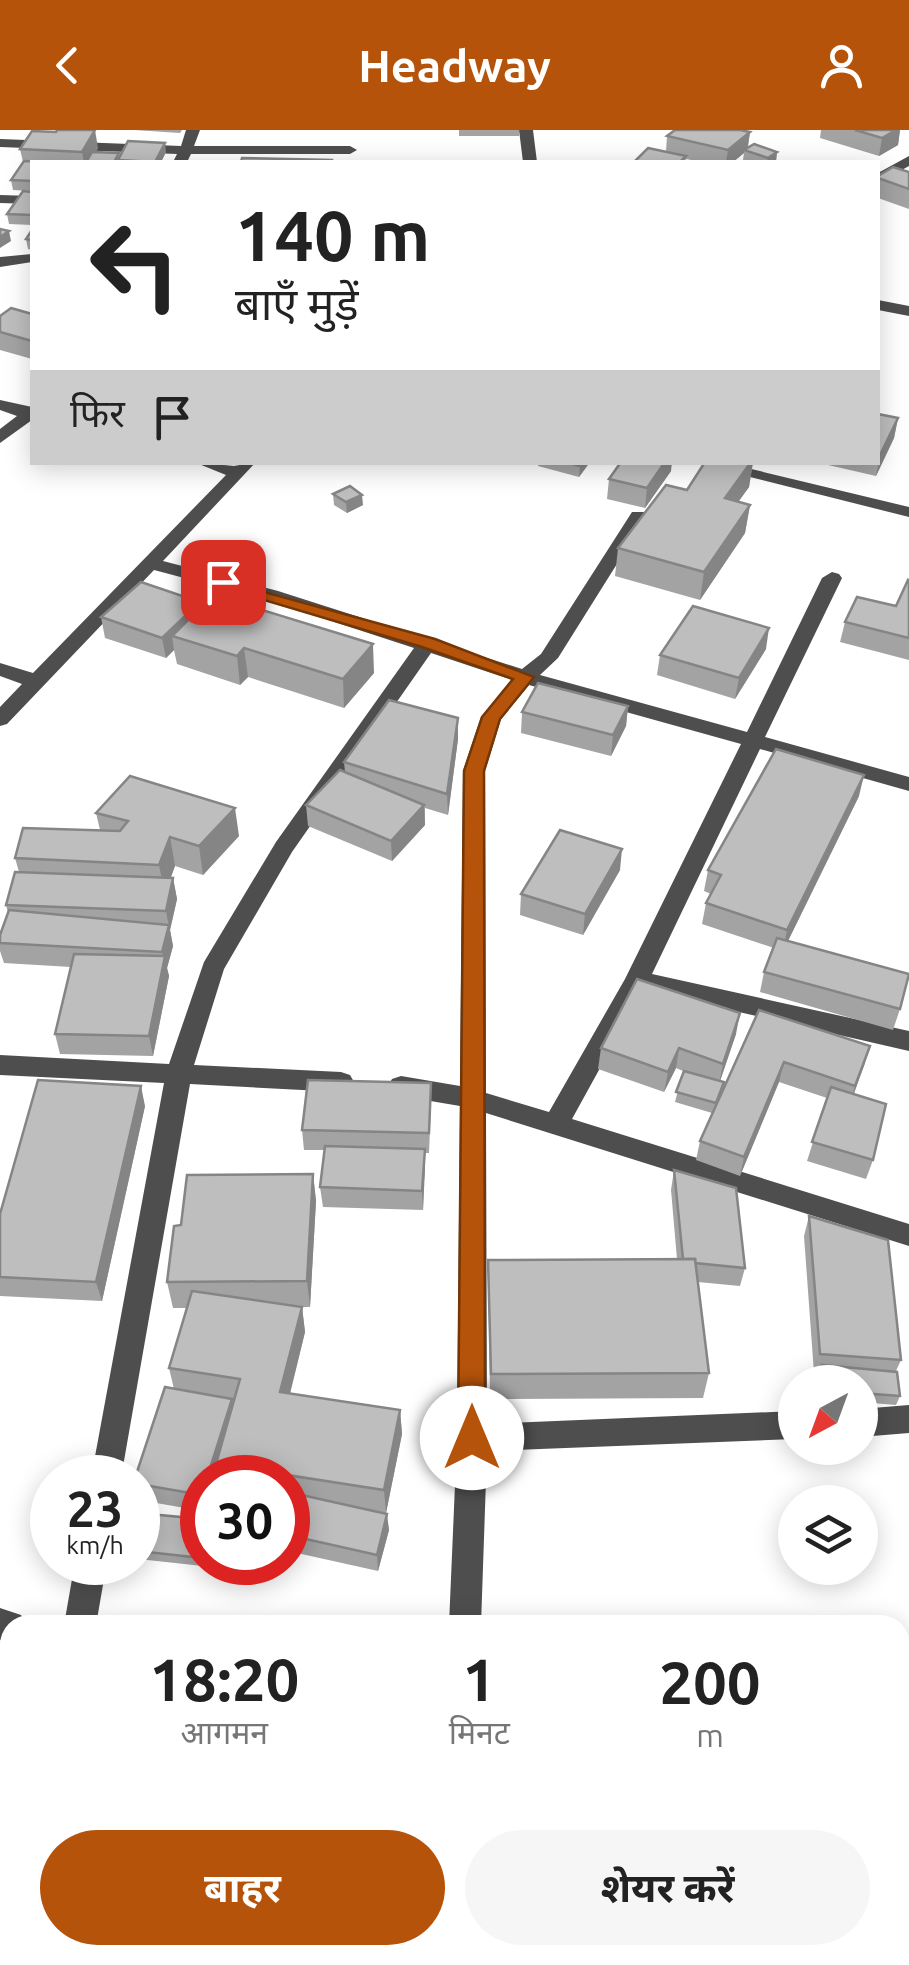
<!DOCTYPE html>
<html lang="hi">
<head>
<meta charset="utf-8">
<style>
	body { margin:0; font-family:Ubuntu,"Noto Sans Devanagari",sans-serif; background:#f6f6f6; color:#222; height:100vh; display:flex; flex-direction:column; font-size:38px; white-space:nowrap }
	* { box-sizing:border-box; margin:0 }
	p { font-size:32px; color:#767676 }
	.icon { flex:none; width:55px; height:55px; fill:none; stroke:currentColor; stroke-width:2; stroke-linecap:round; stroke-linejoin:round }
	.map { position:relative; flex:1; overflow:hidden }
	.sheet { position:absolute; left:0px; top:1485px; width:910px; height:350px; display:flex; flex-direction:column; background:#fff; border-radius:30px 30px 0 0; box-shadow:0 5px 25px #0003 }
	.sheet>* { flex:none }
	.top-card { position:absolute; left:30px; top:30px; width:850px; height:305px; border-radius:0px; box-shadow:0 5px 25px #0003; background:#fff; color:#222; overflow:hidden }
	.needle { width:65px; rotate:221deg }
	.tools { position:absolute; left:778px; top:1235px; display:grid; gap:20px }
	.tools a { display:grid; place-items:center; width:100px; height:100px; border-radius:50%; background:#fff; box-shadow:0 5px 25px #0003; font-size:50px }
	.speed { position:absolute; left:30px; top:1325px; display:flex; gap:20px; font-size:50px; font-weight:700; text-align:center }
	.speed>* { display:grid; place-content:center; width:130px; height:130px; border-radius:50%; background:#fff; box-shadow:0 5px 25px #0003; line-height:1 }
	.speed small { font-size:25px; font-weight:400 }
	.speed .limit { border:15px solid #d22; background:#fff; color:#111 }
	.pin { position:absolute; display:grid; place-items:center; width:85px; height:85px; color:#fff; margin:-42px; border-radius:20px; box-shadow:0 5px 15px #0006 }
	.me { position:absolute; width:110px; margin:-55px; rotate:0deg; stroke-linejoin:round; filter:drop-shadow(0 0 8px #0008) }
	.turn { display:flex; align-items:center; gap:35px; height:210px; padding:0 40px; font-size:45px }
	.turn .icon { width:130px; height:130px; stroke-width:2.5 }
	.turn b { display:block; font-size:70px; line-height:85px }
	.then { display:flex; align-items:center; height:95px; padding:0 40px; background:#0003; gap:20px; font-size:38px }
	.eta { display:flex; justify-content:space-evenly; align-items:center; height:170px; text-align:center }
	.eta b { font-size:60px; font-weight:700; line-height:70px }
	.primary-button { display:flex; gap:20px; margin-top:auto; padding:20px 40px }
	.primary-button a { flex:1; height:115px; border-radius:60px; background:#b45309; color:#fff; font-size:40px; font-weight:700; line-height:115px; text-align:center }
	.primary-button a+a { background:#f6f6f6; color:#222 }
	header { display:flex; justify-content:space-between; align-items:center; height:130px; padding:0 40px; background:#b45309; color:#fff; font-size:45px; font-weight:700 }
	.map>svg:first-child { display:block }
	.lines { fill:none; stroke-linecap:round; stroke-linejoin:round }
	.minor { fill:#4e4e4e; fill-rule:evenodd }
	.wall { fill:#a3a3a3 }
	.shaded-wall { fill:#858585 }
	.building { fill:#bebebe; stroke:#858585; stroke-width:2.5 }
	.route { fill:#b45309; stroke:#753606; stroke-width:2.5 }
</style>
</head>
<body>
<header><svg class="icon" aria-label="back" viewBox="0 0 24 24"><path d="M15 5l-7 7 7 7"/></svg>Headway<svg class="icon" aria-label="person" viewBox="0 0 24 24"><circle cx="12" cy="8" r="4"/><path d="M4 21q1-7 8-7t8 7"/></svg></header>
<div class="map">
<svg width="909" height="1835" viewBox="0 0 909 1835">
	<rect width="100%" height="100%" fill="#fff"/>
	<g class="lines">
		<g class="minor">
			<polygon points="186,0 200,0 194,16 350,16 357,20 350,24 191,24 187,32 173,32 177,24 0,17 0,9 181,16"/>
			<polygon points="519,0 533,0 537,32 523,32"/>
			<polygon points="909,26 909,36 878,53 878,43"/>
			<polygon points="0,65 32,66 32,74 0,73"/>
			<polygon points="32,124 32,132 0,137 0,127"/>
			<polygon points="878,170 909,176 909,186 878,180"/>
			<polygon points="0,270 32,277 32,290 0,313 0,299 17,286 0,280"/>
			<path d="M194 332 234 336 256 332 163 431 278 461 522 539 541 524 632 382H644L647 386 558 528 540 545 747 602 822 448 832 442 839 444 842 448 765 607 909 647V661L760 619 652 844 909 901V921L643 860 572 989 909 1094V1116L486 983 487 1294 795 1281V1309L487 1321 481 1495H449L457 1308 460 976 401 966 392 963 388 956 392 949 401 946 460 956 463 641 481 587 512 550 431 523 292 722 224 839 194 935 341 942 350 945 354 952 350 959 341 962 190 954 121 1348H91L164 953 0 945V925L169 934 204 832 276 712 414 518 264 469 154 440 7 594 0 596V577L22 554 0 546V533L33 543 226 345ZM529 555 741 614 625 849 549 982 486 963 485 641 501 589Z"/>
			<polygon points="690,332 722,332 909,377 909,387"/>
			<polygon points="909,1275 909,1303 860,1307 860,1279"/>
			<polygon points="75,1432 107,1432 96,1495 64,1495"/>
			<polygon points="0,1478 21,1485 26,1495 10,1495 10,1512 0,1510"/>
			<polygon points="900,1616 909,1619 909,1653 900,1650"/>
			<polygon points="409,1825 445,1825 443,1835 407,1835"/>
		</g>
	</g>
	<g class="wall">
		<polygon points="134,0 182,0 180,3"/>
		<rect x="459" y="0" width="60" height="6"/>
		<polygon points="821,0 900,0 898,15 879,26 820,8"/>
		<polygon points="750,2 748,18 777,22 776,31 774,32 751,32 743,30 744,23 733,32 702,32 686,29 686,32 634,32 666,22 667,6"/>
		<polygon points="98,18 95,22 120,27 166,22 161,32 32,32 32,61 13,60 11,50 23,32 20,19"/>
		<polygon points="909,42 909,79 878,68 878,46"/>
		<polygon points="32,62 32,95 9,94 7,84"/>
		<polygon points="32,100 32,120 28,119 26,109"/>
		<polygon points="32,184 32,229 0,220 0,186"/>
		<polygon points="878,284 898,288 894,308 876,346 815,332 878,332"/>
		<polygon points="538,332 590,332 579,347 538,336"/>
		<polygon points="705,332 753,332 749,357 738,372 750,375 745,403 700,470 615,446 618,418 687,360"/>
		<polygon points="671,341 645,378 607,369 609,349"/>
		<polygon points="333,364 363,375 347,383 334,375"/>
		<polygon points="909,451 909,530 840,512 845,492 896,476"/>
		<polygon points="201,477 374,543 344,578 248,547 240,555 177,534 174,520 166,528 105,508 101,487"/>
		<polygon points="766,519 735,569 657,545 660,525"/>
		<polygon points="628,576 626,596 611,626 521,603 522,582"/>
		<polygon points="458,609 448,685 425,678 425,695 392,731 308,696 306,675 345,642 344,632"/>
		<polygon points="859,666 788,811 900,879 893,900 760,862 764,842 774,818 702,794 706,773 711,764 704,761 708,740"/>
		<polygon points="96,683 239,706 203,745 175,736 170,748 173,748 177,769 170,800 173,816 167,838 169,846 153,926 60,924 55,904 71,837 4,833 0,821 0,805 8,783 6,775 19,742 15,728 100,700"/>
		<polygon points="620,740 583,805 520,785 521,764"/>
		<polygon points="759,880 870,916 854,964 873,1030 866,1049 807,1031 827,968 779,952 740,1046 696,1030 700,1011 712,983 675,972 683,941 676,938 664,962 598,939 601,918 736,904 720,951 724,952 722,962"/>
		<polygon points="431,973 429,1023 425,1023 423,1080 323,1077 320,1057 325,1020 304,1020 302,1000"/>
		<polygon points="145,976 102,1171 0,1166 0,1084"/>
		<polygon points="674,1040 745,1138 740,1156 698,1152 709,1243 703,1268 490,1269 488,1130 677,1129 671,1060"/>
		<polygon points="313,1044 316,1071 310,1177 302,1177 305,1202 290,1264 400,1280 402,1304 386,1383 389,1400 378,1441 288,1421 288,1348 219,1348 218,1344 202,1348 202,1381 139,1370 138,1366 138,1348 174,1259 169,1238 187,1178 173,1178 167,1152 181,1095"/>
		<polygon points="809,1086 901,1230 896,1241 900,1266 896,1275 860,1272 860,1252 819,1252 819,1243 814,1243 804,1106"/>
		<polygon points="138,1383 202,1389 202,1432 213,1432 212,1437 138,1429"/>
		<polygon points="542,1825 582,1825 582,1830 605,1831 605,1825 709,1825 710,1829 707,1835 542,1835"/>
		<polygon points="833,1825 900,1825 909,1835 838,1835 832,1832"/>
	</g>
	<g class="shaded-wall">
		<polygon points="95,0 98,18 89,32 84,32 82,22"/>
		<polygon points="896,0 900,0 898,15 879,26 882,8"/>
		<polygon points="750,2 747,20 744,20 744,23 733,32 726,32 728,20"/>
		<polygon points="165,13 166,22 161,32 155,32"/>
		<polygon points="777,22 776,31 767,32 768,28"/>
		<polygon points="9,101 11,111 0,118 0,107"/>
		<polygon points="898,288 894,308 876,346 880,325"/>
		<polygon points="583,332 590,332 579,347 580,336"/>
		<polygon points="665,332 672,332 671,341 645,378 647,358"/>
		<polygon points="751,332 753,332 749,357 721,396 725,368"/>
		<polygon points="362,365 363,375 347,383 346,372"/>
		<polygon points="750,375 745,403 700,470 704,442"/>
		<polygon points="200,472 203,492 172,506 174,520 166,528 162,508"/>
		<polygon points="769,498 766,519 735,569 739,548"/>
		<polygon points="373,514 374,543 344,578 343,549"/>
		<polygon points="244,518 248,547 240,555 237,526"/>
		<polygon points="628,576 626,596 611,626 613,605"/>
		<polygon points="458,588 458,609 448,685 447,664"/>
		<polygon points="864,645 859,666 783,821 787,800"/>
		<polygon points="424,675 425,695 392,731 391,711"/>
		<polygon points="235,678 239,706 203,745 199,716"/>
		<polygon points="170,707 175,736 165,764 159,735"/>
		<polygon points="622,719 620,740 583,805 585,784"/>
		<polygon points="173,748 177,769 170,800 173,816 167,838 169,846 153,926 149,906 164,831 162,822 169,797 166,781"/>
		<polygon points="740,883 736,904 719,954 723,934"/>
		<polygon points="870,916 864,936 849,976 855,956"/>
		<polygon points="679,918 676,938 664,962 668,942"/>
		<polygon points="784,932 779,952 740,1046 744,1027"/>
		<polygon points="141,956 145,976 102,1171 96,1152"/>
		<polygon points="425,1019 425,1039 423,1080 422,1061"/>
		<polygon points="313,1044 316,1071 310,1177 307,1151"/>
		<polygon points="302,1177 305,1202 284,1287 280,1262"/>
		<polygon points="232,1269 236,1286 216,1334 218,1344 217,1348 207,1348"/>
		<polygon points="400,1280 402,1304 386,1383 384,1360"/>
		<polygon points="387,1384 389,1400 378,1441 377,1425"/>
		<polygon points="100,1825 114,1825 112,1835 98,1835"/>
	</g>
	<g class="building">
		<polygon points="57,0 95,0 82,22 20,19 32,1 56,2"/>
		<polygon points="675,0 740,0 750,2 728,20 667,6"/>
		<polygon points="855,0 896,0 882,8"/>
		<polygon points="128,11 165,13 155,32 118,30"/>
		<polygon points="754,14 777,22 768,28 744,20"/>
		<polygon points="648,18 686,26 680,32 634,32"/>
		<polygon points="92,22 119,23 114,32 86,32"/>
		<polygon points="242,28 332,30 332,32 241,32"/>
		<polygon points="24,31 49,32 32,32 32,51 11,50"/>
		<polygon points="893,37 909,42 909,59 878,48 878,46"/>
		<polygon points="23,61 32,62 32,85 7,84"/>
		<polygon points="0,99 9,101 0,107"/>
		<polygon points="32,100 32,110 26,109"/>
		<polygon points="11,178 32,184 32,211 0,202 0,186"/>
		<polygon points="878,284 898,288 880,325 878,325"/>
		<polygon points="565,332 583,332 580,336"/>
		<polygon points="621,332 665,332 647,358 609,349"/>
		<polygon points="705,332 751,332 725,368 750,375 704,442 618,418 666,355 687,360"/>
		<polygon points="350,356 362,365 346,372 333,364"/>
		<polygon points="908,450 909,451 909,508 845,492 857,467 896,476"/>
		<polygon points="141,452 200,472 162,508 101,487"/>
		<polygon points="236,472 373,514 343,549 244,518 237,526 172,506 204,474 227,481"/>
		<polygon points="693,476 769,498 739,548 660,525"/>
		<polygon points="538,553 628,576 613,605 522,582"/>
		<polygon points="389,570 458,588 447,664 344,632"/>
		<polygon points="776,619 864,645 787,800 706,773 721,745 708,740"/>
		<polygon points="340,640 424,675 391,711 306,675"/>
		<polygon points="130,646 235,678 199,716 170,707 159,735 15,728 23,698 120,701 128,691 96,683"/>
		<polygon points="560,700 622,719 585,784 521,764"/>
		<polygon points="15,742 173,748 166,781 6,775"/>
		<polygon points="9,780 169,795 162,822 0,813 0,805"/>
		<polygon points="777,808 909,844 900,879 764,842"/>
		<polygon points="74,824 165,826 149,906 55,904"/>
		<polygon points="637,849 740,883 723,934 679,918 668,942 601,918"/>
		<polygon points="759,880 870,916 855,956 784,932 744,1027 700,1011"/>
		<polygon points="684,941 724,952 716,973 676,962"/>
		<polygon points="38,950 141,956 96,1152 0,1147 0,1084"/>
		<polygon points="308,950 431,953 429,1003 302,1000"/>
		<polygon points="831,957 886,974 873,1030 812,1012"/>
		<polygon points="325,1016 425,1019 422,1061 320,1057"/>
		<polygon points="674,1040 736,1058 745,1138 695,1133 695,1129 683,1129"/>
		<polygon points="313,1044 307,1151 167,1152 174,1096 181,1095 187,1045"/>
		<polygon points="809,1086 888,1110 901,1230 820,1224"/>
		<polygon points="695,1129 709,1243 491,1244 488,1130"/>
		<polygon points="192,1161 302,1177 280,1262 400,1280 384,1360 216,1334 240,1249 169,1238"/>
		<polygon points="822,1235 897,1242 900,1266 860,1263 860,1252 823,1252"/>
		<polygon points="165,1257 232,1269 207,1348 202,1348 202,1365 138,1354 138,1348 135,1348"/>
		<polygon points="288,1362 387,1384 377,1425 288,1405"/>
		<polygon points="138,1383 202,1389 202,1428 138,1421"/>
		<polygon points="10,1559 10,1825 100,1825 98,1835 0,1835 0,1592"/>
		<polygon points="900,1676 909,1680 909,1835 871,1835 847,1825 900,1825"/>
		<polygon points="544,1825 582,1825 582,1830 647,1835 544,1835"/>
		<polygon points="657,1825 709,1825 710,1829"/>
	</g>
	<polygon class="route" points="217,449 435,509 534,547 500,589 484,641 485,1308 481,1317 472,1320 462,1317 458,1308 464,641 482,587 513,549 422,517 217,456"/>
</svg>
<div class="tools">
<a><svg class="needle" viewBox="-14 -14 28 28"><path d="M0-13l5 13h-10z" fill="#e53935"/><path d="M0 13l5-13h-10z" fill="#767676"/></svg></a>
<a><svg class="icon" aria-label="layers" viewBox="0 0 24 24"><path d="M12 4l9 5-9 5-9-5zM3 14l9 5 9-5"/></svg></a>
</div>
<div class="speed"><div>23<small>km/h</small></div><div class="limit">30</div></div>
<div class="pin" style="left:223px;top:452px;background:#d93025"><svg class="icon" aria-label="arrive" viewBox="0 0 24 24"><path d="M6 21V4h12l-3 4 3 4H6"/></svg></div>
<svg class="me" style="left:472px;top:1308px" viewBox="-20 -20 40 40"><circle r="19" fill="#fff"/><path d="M0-13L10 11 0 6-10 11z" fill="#b45309"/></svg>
<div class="top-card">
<div class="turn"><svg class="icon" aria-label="left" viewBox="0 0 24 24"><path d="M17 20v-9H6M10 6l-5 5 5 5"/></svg><div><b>140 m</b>बाएँ मुड़ें</div></div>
<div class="then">फिर<svg class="icon" aria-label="arrive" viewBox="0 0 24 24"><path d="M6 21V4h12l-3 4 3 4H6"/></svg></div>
</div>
<section class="sheet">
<div class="eta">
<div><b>18:20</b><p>आगमन</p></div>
<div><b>1</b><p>मिनट</p></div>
<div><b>200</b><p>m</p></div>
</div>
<div class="primary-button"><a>बाहर</a><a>शेयर करें</a></div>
</section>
</div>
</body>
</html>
